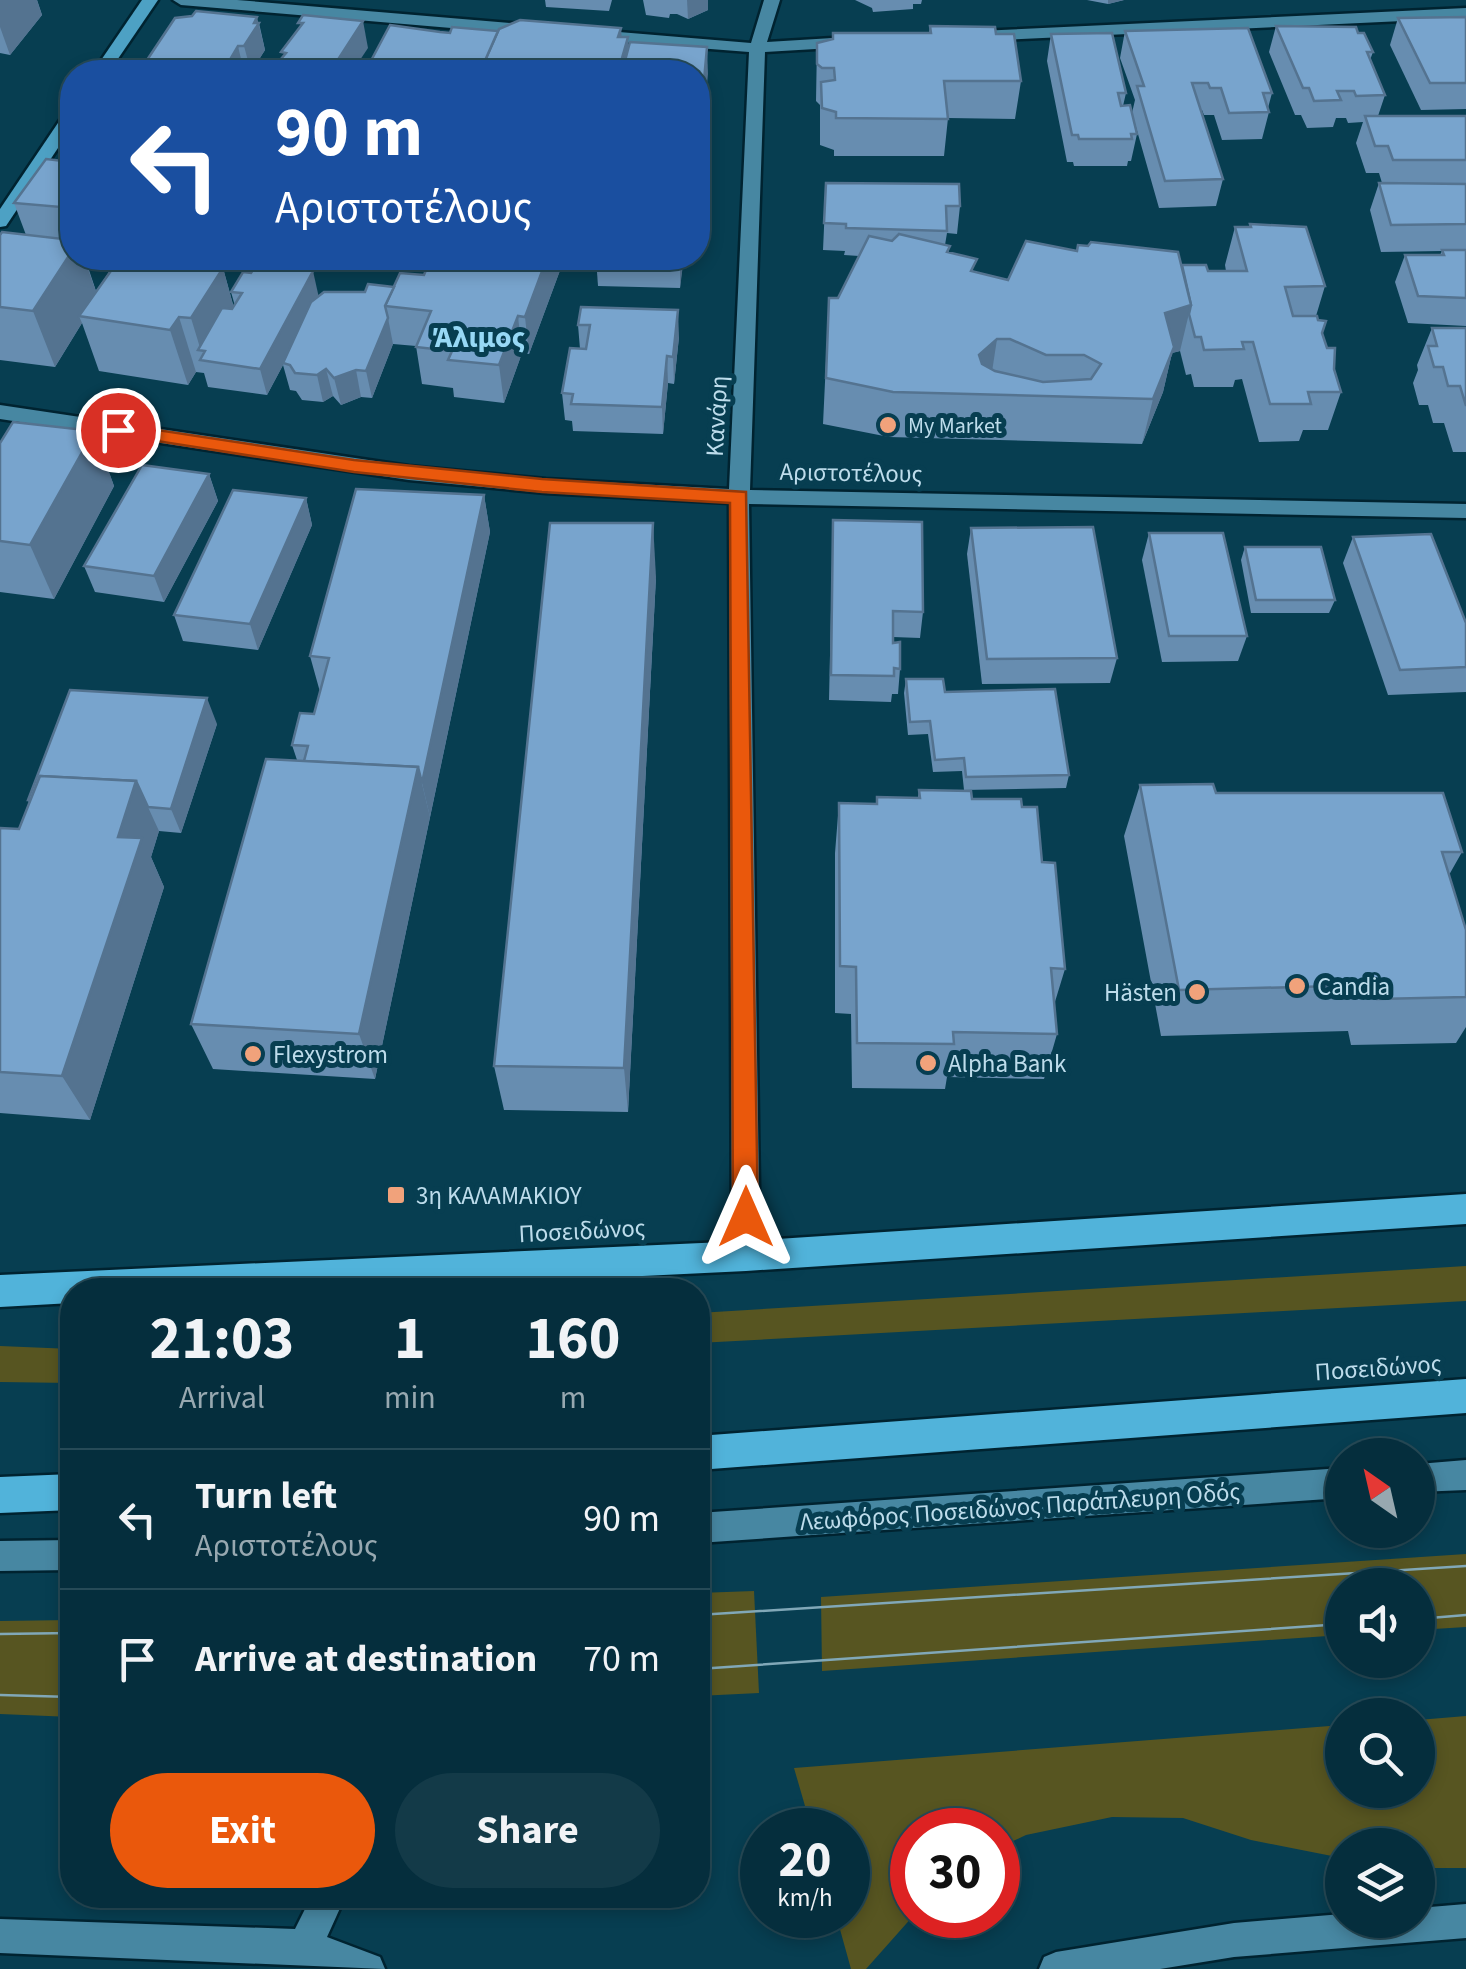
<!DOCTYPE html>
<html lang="en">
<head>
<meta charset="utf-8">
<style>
	body { margin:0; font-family:"Source Sans 3",sans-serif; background:#133a48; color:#f1f3f6; height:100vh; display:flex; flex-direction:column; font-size:38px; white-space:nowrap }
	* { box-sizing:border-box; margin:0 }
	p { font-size:32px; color:#97a8b0 }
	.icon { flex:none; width:55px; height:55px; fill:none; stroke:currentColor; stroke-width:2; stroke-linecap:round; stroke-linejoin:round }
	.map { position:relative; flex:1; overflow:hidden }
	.drawer { position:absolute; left:60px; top:1278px; width:650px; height:630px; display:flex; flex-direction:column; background:#052e3d; border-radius:40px; box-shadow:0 5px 15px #0003,0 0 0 2px #264a57 }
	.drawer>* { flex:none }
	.guide { position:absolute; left:60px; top:60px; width:650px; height:210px; border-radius:40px; box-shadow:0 5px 15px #0003,0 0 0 2px #264a57; background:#1a4fa0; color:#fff; overflow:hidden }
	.needle { width:65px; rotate:326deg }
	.buttons { position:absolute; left:1325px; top:1438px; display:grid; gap:20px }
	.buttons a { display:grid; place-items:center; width:110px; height:110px; border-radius:50%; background:#052e3d; box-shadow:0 5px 15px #0003,0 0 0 2px #264a57; font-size:50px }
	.speed { position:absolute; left:740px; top:1808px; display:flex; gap:20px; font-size:50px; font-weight:700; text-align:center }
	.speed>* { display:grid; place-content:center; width:130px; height:130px; border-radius:50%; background:#052e3d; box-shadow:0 5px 15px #0003,0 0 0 2px #264a57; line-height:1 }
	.speed small { font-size:25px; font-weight:400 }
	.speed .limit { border:15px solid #d22; background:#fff; color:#111 }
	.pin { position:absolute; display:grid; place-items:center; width:85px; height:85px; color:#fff; margin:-42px; border:5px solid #fff; border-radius:50%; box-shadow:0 2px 10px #0007 }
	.me { position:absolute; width:110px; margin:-55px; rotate:0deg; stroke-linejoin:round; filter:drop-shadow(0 0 8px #0008) }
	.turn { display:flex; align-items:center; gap:35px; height:210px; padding:0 50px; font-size:45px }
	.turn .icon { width:130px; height:130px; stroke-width:2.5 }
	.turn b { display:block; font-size:70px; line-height:85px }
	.eta { display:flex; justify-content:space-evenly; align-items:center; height:170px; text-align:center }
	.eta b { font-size:60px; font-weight:700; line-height:70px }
	.action { display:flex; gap:20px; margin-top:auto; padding:20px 50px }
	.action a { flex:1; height:115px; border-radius:60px; background:#ea580c; color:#fff; font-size:40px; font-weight:700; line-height:115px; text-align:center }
	.action a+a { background:#133a48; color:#f1f3f6 }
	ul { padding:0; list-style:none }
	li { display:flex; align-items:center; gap:30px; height:140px; padding:0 50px; border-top:2px solid #264a57 }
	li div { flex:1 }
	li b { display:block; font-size:38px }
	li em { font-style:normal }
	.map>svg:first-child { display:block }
	.green { fill:#575521 }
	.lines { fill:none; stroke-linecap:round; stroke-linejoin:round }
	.minor-casing { stroke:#002330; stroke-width:5 }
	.major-casing { stroke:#002330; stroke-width:5 }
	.highway-casing { stroke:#002330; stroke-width:5 }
	.minor { fill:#4787a2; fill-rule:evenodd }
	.major { fill:#4da1c4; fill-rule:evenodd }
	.highway { fill:#51b3da; fill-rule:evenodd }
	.tram { stroke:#81a8b8; stroke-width:2.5 }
	.wall { fill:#678db0; fill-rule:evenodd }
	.shaded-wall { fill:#547390 }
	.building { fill:#78a4cd; stroke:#547390; stroke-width:2.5; fill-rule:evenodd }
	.route { fill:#ea580c; stroke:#983908; stroke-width:2.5 }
	.poi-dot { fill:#f1a27b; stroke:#073e51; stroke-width:4 }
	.labels { text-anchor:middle; stroke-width:10; stroke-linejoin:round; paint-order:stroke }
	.far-poi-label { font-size:22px; fill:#bddceb; stroke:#073e51; text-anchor:start }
	.street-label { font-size:25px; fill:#bddceb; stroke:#073e51 }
	.poi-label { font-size:25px; fill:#bddceb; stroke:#073e51; text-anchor:start }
	.far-district-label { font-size:30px; font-weight:bold; fill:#97d8f5; stroke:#073e51 }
</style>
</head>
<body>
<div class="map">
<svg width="1466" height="1969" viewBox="0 0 1466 1969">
	<rect width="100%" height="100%" fill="#073e51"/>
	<g class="green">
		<polygon points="1466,1266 1466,1301 698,1343 698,1313"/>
		<polygon points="0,1346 72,1349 72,1383 0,1382"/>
		<polygon points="1466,1554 1466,1627 1418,1630 1418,1585 1342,1585 1342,1635 822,1671 821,1597"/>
		<polygon points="754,1591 759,1693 698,1696 698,1593"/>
		<polygon points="72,1620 72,1717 0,1714 0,1621"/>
		<polygon points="1466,1716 1466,1868 1418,1868 1418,1845 1342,1845 1342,1858 1251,1840 1183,1818 1112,1817 1026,1835 998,1848 998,1830 912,1830 914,1915 866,1969 851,1969 836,1915 848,1915 848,1830 812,1830 794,1768 1342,1725 1342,1790 1418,1790 1418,1720"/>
	</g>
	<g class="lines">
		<g class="minor-casing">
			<g id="minor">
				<polygon points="173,0 237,0 535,25 543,30 535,35 181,5"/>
				<polygon points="764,0 780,0 767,42 849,37 857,42 849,47 765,52 750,490 1466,504 1466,518 749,504 760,1256 756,1265 746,1269 736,1265 732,1256 729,503 546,493 409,480 0,419 0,405 409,466 546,479 729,489 749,52 595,40 587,35 595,30 751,43"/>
				<polygon points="1466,8 1466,18 979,41 971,36 979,31"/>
				<polygon points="1466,1460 1466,1490 1418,1492 1418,1464"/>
				<polygon points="1342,1468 1342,1498 698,1543 698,1513"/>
				<polygon points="72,1540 72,1570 0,1571 0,1541"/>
				<polygon points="312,1895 346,1895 327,1937 380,1957 385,1969 0,1953 0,1919 295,1929"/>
				<polygon points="1466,1904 1466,1938 1234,1957 1160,1969 1039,1969 1044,1957 1056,1952 1234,1923 1342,1914 1342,1920 1418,1920 1418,1908"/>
			</g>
		</g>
		<g class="major-casing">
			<g id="major">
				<polygon points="142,0 158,0 109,72 93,72"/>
				<polygon points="72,110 72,127 6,226 0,227 0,209 66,111"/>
			</g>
		</g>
		<g class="highway-casing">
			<g id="highway">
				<polygon points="1466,1194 1466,1224 746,1271 350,1290 72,1290 72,1303 0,1307 0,1275 746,1241"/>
				<polygon points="1466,1379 1466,1413 698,1470 698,1436"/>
				<polygon points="72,1474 72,1510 0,1513 0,1477"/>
			</g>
		</g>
		<use href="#minor" class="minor"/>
		<use href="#major" class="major"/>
		<use href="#highway" class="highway"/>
		<g class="tram">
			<polyline points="698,1615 1466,1566"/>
			<polyline points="1418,1619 1466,1615"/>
			<polyline points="0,1634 72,1633"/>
			<polyline points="698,1669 1342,1624"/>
			<polyline points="0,1695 72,1697"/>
		</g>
	</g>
	<g class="wall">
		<polygon points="0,0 37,0 42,15 10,55 0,53"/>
		<polygon points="545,0 612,0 609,11 546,7"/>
		<polygon points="643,0 708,0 708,10 688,19 677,14 670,14 669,18 646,15"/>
		<polygon points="855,0 922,0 921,4 913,4 913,9 873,12 872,8"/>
		<polygon points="1087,0 1124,0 1108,4"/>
		<polygon points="1466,17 1466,109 1421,110 1390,45 1398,18"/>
		<polygon points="259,23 265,50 251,72 139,72"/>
		<polygon points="930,26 996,34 1021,81 1015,119 948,118 944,156 834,156 834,150 820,145 820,105 816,101 817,43 929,33"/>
		<polygon points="1276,26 1358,33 1373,52 1370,60 1385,95 1378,116 1466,116 1466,326 1408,323 1395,282 1405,255 1440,255 1442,251 1381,252 1370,210 1379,183 1382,183 1379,173 1366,173 1356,143 1363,122 1348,123 1346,118 1336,118 1333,127 1307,128 1301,115 1295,115 1269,52"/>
		<polygon points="1125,31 1272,93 1268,108 1269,112 1262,139 1222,140 1214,115 1204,115 1202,110 1200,110 1223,179 1216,206 1159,208 1132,113 1135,100 1120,58"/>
		<polygon points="1051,34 1126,93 1123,106 1137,134 1131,161 1128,161 1127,166 1074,166 1073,162 1067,162 1047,61"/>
		<path d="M72 162V258H215L218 267 223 268 234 308 235 306 231 292 319 296 365 292 394 287 424 275 562 265 529 354 522 353 504 403 454 397 453 388 422 384 416 346 393 344 372 398 361 397 341 405 333 396 323 402 302 400 296 391 290 390 283 365 267 395 208 387 204 373 196 372 188 385 99 371 82 323 55 367 0 360V235H26L14 203ZM87 264 113 266 96 291Z"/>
		<polygon points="826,183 960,206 957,234 947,233 945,245 949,252 975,272 1008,280 1077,251 1208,271 1226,271 1225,265 1235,227 1249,227 1250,224 1325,286 1316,316 1341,392 1328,430 1303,430 1299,441 1259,442 1242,379 1235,380 1233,387 1194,387 1191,374 1186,375 1180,351 1172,353 1163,392 1142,444 889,437 823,424 829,298 838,298 859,256 844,255 845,251 823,250"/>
		<polygon points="304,258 346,258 343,262"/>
		<polygon points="596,258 683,258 680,288 598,286"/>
		<polygon points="581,307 679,337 674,384 668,383 663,434 573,431 572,421 565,420 562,393 580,349 578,325"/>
		<polygon points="1432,328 1466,328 1466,452 1453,452 1444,423 1433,423 1428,405 1419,405 1413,383 1418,370 1417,365"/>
		<polygon points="94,431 114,486 54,599 0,592 0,443"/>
		<polygon points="209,474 218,501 164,602 95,592 84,566"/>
		<polygon points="484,495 490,532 375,1079 213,1069 191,1024 297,760 292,745 314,714 320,692 310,656"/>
		<polygon points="306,498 312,525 258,650 183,641 174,615"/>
		<polygon points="833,520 923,612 920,638 893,637 900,669 898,694 892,694 891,702 829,700"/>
		<polygon points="971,528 1117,658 1110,683 982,684 967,554"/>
		<polygon points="1149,533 1247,636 1238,661 1162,662 1142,560"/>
		<polygon points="1353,537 1466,623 1466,692 1388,695 1343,563"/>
		<polygon points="1245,547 1335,600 1329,613 1251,613 1241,560"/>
		<polygon points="656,577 628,1112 504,1110 494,1066"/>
		<polygon points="906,679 945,692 1069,775 1066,788 964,790 962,771 933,772 928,734 908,735 904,693"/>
		<polygon points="217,724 181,833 159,831 151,857 164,887 90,1120 0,1113 0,828 19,829 29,803 28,800"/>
		<polygon points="1140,785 1216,793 1462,852 1449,875 1466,930 1466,1027 1456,1043 1351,1045 1348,1031 1161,1036 1124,836"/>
		<polygon points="919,790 1022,807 1042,862 1065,969 1054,1005 1057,1034 1044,1079 947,1077 945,1089 852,1088 851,1014 835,1013 835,853 839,803 876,804 877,797 918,798"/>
	</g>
	<g class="shaded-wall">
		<polygon points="0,0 37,0 42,15 10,55 0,27"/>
		<polygon points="687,0 708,0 708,10 688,19"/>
		<polygon points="1108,0 1124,0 1108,4"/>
		<polygon points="257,17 265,50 251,72 244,46"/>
		<polygon points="363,21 368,48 352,72 330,72"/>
		<polygon points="621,28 623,57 628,37 630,72 618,72 618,37"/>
		<polygon points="238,46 244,72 229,72 228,63"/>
		<polygon points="707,47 708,74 698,179 698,147"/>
		<polygon points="72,251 72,258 84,258 98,297 79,316 82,323 55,367 33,311"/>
		<polygon points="215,258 219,273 223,268 238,323 205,351 201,351 191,318 210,266"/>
		<polygon points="547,258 561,258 562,265 529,354 525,317"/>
		<polygon points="680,258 683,258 683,265 680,288"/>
		<polygon points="313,271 319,298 267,395 260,369"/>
		<polygon points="1191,305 1180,351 1172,353 1163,392 1142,444 1153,399 1165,313"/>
		<polygon points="678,310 679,337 674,384 673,357"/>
		<polygon points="518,316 522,353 504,403 499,365"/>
		<polygon points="179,317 196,372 188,385 170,330"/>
		<polygon points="388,318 393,344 372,398 366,371"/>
		<polygon points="997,339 990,385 979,355"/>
		<polygon points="667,356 668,383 663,434 662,407"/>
		<polygon points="326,369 333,396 323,402 317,375"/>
		<polygon points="356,370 361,397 341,405 334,378"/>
		<polygon points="94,431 114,486 54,599 30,545"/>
		<polygon points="209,474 218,501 164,602 154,576"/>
		<polygon points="484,495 490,532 430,817 422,783"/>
		<polygon points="306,498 312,525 258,650 250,624"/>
		<polygon points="653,523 656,577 628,1112 624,1068"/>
		<polygon points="207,698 217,724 181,833 171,809"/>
		<polygon points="418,767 430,817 375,1079 359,1034"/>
		<polygon points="136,781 159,831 151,857 164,887 90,1120 62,1076 118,837"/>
	</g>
	<g class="building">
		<polygon points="196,11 257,17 254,23 259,23 244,46 238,46 228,63 234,64 229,72 139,72 175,18 192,16"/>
		<polygon points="303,15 363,21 330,72 270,72 286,53 281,52 303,23 298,23"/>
		<polygon points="1466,17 1466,83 1430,83 1398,18"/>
		<polygon points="520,20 621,28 618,37 628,37 618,72 480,72 499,29"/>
		<polygon points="390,25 440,32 450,33 452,27 498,31 480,72 365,72"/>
		<polygon points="930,26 995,27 996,34 1014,34 1021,81 944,81 948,119 836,118 836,112 822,108 821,82 835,80 834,68 822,68 817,64 817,43 833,39 833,33 931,33"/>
		<polygon points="1276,26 1356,27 1358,33 1364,33 1373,52 1367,52 1385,95 1356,96 1354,91 1337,91 1341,100 1314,101 1309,88 1303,88"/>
		<polygon points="1248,28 1272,93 1263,93 1269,112 1229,113 1221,88 1210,88 1208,83 1192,83 1223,179 1165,181 1137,86 1144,86 1125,31"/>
		<polygon points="1112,33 1126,93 1118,93 1121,106 1130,105 1137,134 1131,134 1132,139 1079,139 1078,135 1072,135 1051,34"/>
		<polygon points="630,42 707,47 698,147 698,72 622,72"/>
		<polygon points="1365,116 1466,116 1466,160 1393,160 1388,146 1375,146"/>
		<polygon points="46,159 72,162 72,208 14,203"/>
		<polygon points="826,183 959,184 960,206 946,206 947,231 846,228 846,224 824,223"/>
		<polygon points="1379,183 1466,184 1466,224 1391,225"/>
		<polygon points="1250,224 1306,227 1325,286 1285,287 1293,316 1317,316 1318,320 1326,321 1322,333 1327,348 1335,348 1334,369 1341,392 1308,392 1311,404 1270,404 1253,342 1242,342 1244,349 1204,350 1201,337 1195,337 1189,314 1191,305 1182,265 1206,265 1208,271 1247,271 1235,227 1251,227"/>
		<polygon points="2,232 72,240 72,251 33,311 0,307 0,235"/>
		<path d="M899 234 950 246 947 252 977 259 971 271 1008 280 1026 241 1077 251 1078 245 1088 246 1091 242 1178 252 1191 305 1165 313 1174 347 1153 399 893 392 826 378 829 298H838L869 236 892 241ZM997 339H1010L1046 355H1084L1101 364 1091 379 1043 382 995 371 982 364 979 355Z"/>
		<polygon points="1442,250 1466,250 1466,298 1418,296 1405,255 1444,255"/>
		<polygon points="120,258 214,258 210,266 223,268 191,318 179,317 170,330 79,316"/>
		<polygon points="431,258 547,258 525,317 518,316 499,365 448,360 452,351 416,347 431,311 385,306 400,273 424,275"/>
		<polygon points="596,258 680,258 680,261 596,259"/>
		<polygon points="257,264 313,271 260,369 200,360 205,351 198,350 222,308 232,309 242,293 231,292 243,272 251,273"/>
		<polygon points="368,284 394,287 385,306 388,318 366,371 356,370 334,378 326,369 317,375 295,373 290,365 283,363 311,302 324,292 365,292"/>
		<polygon points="581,307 678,310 673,357 667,356 662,407 571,404 573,394 562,393 570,348 586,349 590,325 578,325"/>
		<polygon points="1432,328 1466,328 1466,406 1460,386 1448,386 1443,367 1434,367 1428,346 1437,346"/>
		<polygon points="13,422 94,431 30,545 0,541 0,443"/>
		<polygon points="142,465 209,474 154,576 84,566"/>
		<polygon points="356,489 484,495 422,783 418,767 304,761 308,746 292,745 300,713 314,714 329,658 310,656"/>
		<polygon points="233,490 306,498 250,624 174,615"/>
		<polygon points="833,520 922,522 923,612 893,611 893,643 900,642 900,669 894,668 894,676 831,675"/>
		<polygon points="550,523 653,523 624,1068 494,1066"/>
		<polygon points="1093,527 1117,658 987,659 971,528"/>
		<polygon points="1149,533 1223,533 1247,636 1169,636"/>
		<polygon points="1431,534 1466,623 1466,667 1400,670 1353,537"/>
		<polygon points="1245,547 1321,547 1335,600 1256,600"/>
		<polygon points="906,679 943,679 945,692 1055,689 1069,775 966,777 964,758 935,760 930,721 910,722"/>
		<polygon points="70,690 207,698 171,809 148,807 136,781 40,776 31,800 28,800"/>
		<polygon points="266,759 418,767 359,1034 191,1024"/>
		<polygon points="40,776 136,781 118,837 142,838 62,1076 0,1072 0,828 19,829"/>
		<polygon points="1213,784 1216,793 1443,793 1462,852 1442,852 1466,930 1466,997 1377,999 1373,985 1179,990 1140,785"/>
		<polygon points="919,790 971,791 972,799 1021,799 1022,807 1037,807 1042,862 1055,863 1065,969 1051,968 1057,1034 953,1032 954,1044 857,1043 856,967 840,966 839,803 877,804 877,797 920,798"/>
	</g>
	<polygon class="route" points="118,424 354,460 542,479 746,492 758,1217 754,1225 746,1229 737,1225 733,1217 730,503 542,492 354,472 112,434 112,425"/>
	<g class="poi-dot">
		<circle cx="888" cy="425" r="10"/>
		<circle cx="1297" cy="986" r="10"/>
		<circle cx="1197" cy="992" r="10"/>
		<circle cx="253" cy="1054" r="10"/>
		<circle cx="928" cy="1063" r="10"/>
		<rect x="386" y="1185" width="20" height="20" rx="5"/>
	</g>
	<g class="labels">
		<g class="far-poi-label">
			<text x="908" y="433">My Market</text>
		</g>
		<g class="street-label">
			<text transform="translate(716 416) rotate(-87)" y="9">Κανάρη</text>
			<text transform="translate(851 472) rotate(1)" y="9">Αριστοτέλους</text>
			<text transform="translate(582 1230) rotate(-3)" y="9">Ποσειδώνος</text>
			<text transform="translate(1378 1367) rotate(-4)" y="9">Ποσειδώνος</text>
			<text transform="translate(1020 1506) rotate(-4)" y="9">Λεωφόρος Ποσειδώνος Παράπλευρη Οδός</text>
		</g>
		<g class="poi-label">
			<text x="1317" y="995">Candia</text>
			<text x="1177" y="1001" text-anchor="end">Hästen</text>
			<text x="273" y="1063">Flexystrom</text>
			<text x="948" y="1072">Alpha Bank</text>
			<text x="416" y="1204">3η ΚΑΛΑΜΑΚΙΟΥ</text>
		</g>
		<g class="far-district-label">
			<text x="479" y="347">Άλιμος</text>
		</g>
	</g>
</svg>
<div class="buttons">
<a><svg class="needle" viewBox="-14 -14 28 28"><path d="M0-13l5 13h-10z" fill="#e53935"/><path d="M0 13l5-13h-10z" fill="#97a8b0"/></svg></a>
<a><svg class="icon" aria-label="sound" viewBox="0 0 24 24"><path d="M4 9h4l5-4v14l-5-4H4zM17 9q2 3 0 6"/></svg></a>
<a><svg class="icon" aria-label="search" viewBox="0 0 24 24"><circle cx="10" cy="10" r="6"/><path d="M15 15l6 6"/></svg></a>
<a><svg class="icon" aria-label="layers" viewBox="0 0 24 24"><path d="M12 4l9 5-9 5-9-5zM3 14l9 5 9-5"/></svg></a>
</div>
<div class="speed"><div>20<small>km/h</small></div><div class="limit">30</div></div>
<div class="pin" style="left:118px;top:430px;background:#d93025"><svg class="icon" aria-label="arrive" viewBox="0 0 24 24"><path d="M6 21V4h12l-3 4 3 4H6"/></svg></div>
<svg class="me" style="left:746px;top:1217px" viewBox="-20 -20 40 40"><path d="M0-17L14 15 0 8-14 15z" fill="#ea580c" stroke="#fff" stroke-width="4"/></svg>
<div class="guide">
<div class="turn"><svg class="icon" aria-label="left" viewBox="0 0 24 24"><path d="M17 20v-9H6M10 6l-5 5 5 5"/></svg><div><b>90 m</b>Αριστοτέλους</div></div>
</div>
<section class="drawer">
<div class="eta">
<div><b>21:03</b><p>Arrival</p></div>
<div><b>1</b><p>min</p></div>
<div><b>160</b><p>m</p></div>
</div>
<ul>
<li><svg class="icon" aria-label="left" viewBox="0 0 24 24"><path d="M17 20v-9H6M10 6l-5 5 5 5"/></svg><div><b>Turn left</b><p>Αριστοτέλους</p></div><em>90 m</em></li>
<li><svg class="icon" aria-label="arrive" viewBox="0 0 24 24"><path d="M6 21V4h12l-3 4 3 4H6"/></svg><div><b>Arrive at destination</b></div><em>70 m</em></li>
</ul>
<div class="action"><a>Exit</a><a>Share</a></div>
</section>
</div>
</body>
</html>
